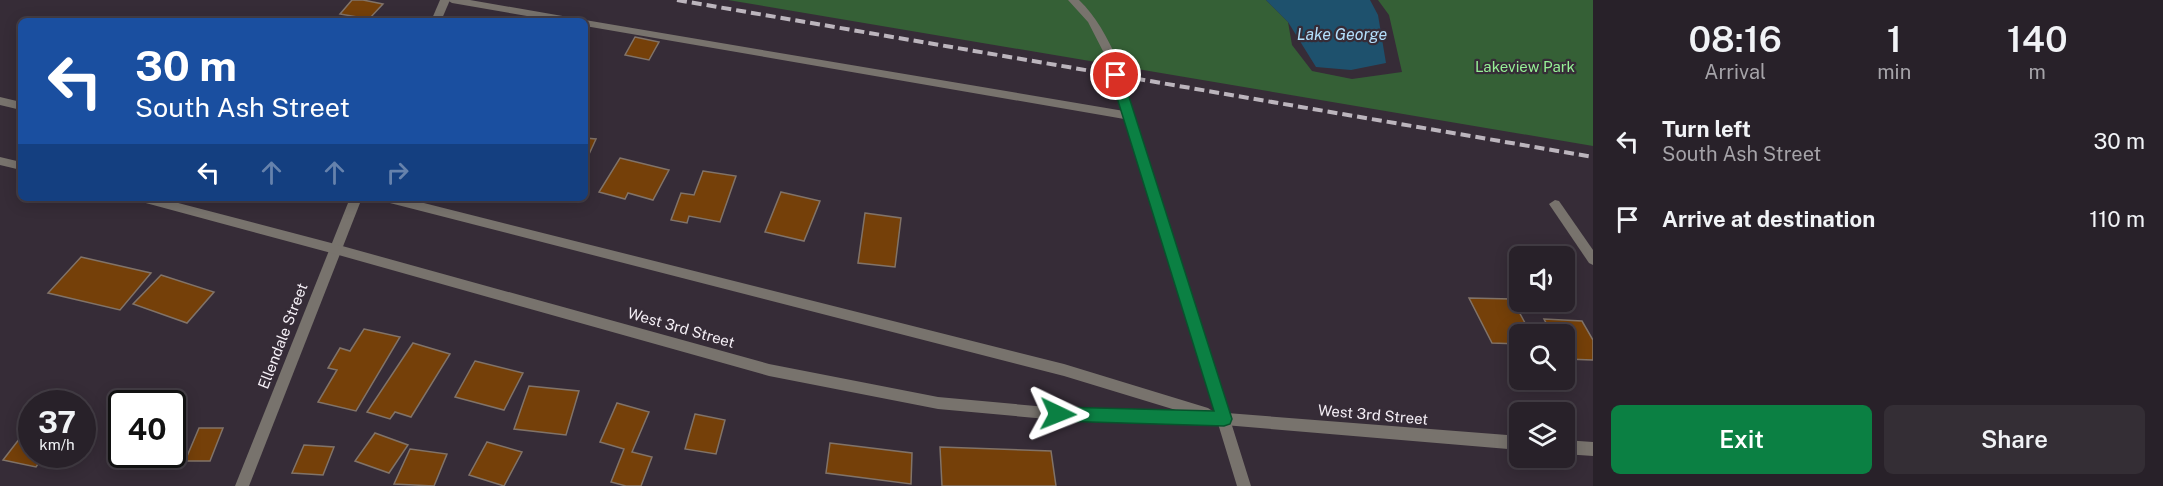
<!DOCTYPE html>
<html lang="en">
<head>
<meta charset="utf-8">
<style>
	body { margin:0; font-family:"Public Sans",sans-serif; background:#342e35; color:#f1f3f6; height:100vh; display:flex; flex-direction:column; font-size:22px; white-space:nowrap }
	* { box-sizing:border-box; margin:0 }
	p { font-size:20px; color:#a5a3a8 }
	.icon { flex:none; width:33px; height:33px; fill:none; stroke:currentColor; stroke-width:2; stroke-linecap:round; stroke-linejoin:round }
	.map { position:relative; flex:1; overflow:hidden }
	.drawer { display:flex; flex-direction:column; background:#282129; width:570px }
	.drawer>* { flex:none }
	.hud { position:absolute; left:18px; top:18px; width:570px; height:183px; border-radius:9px; box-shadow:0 3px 15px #0003,0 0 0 2px #443e46; background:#1a4fa0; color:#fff; overflow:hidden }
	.controls { position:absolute; left:1509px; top:246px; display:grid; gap:12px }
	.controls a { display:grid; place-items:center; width:66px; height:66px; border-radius:9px; background:#282129; box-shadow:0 3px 15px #0003,0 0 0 2px #443e46; font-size:30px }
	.speed { position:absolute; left:18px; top:390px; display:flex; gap:12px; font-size:30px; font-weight:700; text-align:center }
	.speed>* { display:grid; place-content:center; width:78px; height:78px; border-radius:50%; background:#282129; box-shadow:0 3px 15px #0003,0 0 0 2px #443e46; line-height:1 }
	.speed small { font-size:15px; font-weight:400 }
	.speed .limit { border:3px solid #111; border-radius:9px; background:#fff; color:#111 }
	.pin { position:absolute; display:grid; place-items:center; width:51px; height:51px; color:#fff; margin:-26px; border:3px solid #fff; border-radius:50%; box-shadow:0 2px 6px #0007 }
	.me { position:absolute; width:66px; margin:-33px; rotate:92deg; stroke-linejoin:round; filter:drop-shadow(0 0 4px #0008) }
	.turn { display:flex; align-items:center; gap:21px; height:126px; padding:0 18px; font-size:27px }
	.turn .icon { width:78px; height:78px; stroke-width:2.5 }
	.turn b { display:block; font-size:42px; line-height:51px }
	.lanes { display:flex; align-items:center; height:57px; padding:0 18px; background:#0003; justify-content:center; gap:30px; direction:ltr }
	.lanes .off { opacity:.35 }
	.eta { display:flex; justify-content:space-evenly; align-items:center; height:102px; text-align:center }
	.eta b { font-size:36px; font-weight:600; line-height:42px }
	.cta { display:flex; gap:12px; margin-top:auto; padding:12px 18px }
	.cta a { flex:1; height:69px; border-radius:9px; background:#0b8043; color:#fff; font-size:24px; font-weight:600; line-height:69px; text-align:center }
	.cta a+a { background:#342e35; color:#f1f3f6 }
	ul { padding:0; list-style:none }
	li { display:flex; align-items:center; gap:18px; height:78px; padding:0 18px }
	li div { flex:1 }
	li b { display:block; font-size:22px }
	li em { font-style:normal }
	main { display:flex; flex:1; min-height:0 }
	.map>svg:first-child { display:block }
	.green { fill:#356036 }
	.water { fill:#1e516d }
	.building { fill:#754009; stroke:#817368; stroke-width:1.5 }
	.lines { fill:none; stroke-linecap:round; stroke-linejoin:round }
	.service { fill:#78736d; fill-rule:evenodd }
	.minor { fill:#78736d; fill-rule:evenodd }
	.tertiary { fill:#78736d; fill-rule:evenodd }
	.rail { stroke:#bcb5bd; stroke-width:4; stroke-dasharray:10 5; stroke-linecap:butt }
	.route { fill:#0b8043; stroke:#07532c; stroke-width:1.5 }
	.labels { text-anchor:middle; stroke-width:4.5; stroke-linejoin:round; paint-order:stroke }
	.park-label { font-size:15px; fill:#96f096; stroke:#362c37 }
	.street-label { font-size:15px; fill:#f4eef5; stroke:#362c37 }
	.water-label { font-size:16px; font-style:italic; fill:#b4dffc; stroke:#362c37 }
</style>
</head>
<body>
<main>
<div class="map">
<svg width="1593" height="486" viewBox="0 0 1593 486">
	<rect width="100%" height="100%" fill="#362c37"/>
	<polygon class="green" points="728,0 1266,0 1288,22 1292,45 1312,71 1352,79 1402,72 1389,15 1378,0 1593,0 1593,146"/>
	<polygon class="water" points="1266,0 1370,0 1378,15 1386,63 1351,70 1316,67 1288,22"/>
	<g class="building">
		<polygon points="352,0 363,0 383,4 369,19 340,14"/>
		<polygon points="635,37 659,42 649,60 625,55"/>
		<polygon points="585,138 596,139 585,163"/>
		<polygon points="620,158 669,170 653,200 628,193 625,199 599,192"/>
		<polygon points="703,171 736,176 720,222 689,216 687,223 671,220 681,193 694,195"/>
		<polygon points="781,192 820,201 804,241 765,232"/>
		<polygon points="865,213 901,218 895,267 858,263"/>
		<polygon points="81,257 151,273 120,310 48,293"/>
		<polygon points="161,275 214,292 187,323 133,304"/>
		<polygon points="1469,298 1512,299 1531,334 1520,334 1520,344 1492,343"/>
		<polygon points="1544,319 1582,321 1593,340 1593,360 1565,359 1564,334 1552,334"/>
		<polygon points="364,329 400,337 356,411 318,402 337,370 328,368 340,348 350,351"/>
		<polygon points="413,343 450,354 411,417 395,412 390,419 367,412"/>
		<polygon points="475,361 523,373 504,410 455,397"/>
		<polygon points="529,386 579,391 566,435 514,429"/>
		<polygon points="617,403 649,412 632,452 652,457 641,486 626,486 611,482 624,449 600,442"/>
		<polygon points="695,414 725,420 716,454 685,449"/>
		<polygon points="30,425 32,454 45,454 36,467 3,460"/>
		<polygon points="199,428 223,428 210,461 185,461"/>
		<polygon points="375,433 408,445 389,473 355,461"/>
		<polygon points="487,442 522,452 504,486 469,475"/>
		<polygon points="830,443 912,453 911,484 826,473"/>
		<polygon points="304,445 334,447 323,475 292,473"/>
		<polygon points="940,447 1051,451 1056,486 942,486"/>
		<polygon points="410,449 447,454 434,486 394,484"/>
	</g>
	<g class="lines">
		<g class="service">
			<polygon points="447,0 470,0 574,18 579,21 556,21 452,3"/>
			<polygon points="585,20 1130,112 1135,116 1130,120 585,26 585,21 581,21"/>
		</g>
		<g class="minor">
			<polygon points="440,0 450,0 441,21 431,21"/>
			<path d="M1068 0H1079C1096 16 1107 37 1117 59L1251 486H1237L1107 59 1088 22Z"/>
			<polygon points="350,198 362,198 249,486 235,486"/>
			<polygon points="1555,200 1559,201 1593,250 1593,265 1589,263 1551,207 1549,204"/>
		</g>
		<g class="tertiary">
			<polygon points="0,97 21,102 21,110 0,105"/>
			<polygon points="0,157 21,162 21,170 0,165"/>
			<polygon points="136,198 159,198 335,244 769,364 938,397 1058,408 1179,411 1064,376 386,202 380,198 404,198 1064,364 1208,408 1214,412 1520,436 1520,450 1224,425 1058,420 938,409 769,376 335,254 142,202"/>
			<polygon points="1564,440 1593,442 1593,456 1564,454"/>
		</g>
		<polyline class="rail" points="677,0 1593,157"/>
	</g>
	<polygon class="route" points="1116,71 1122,75 1232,419 1230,424 1224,426 1058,421 1053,419 1050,414 1053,409 1058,407 1214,411 1110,75"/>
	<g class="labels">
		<g class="park-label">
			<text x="1525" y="72">Lakeview Park</text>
		</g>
		<g class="street-label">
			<text transform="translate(681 328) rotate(16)" y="5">West 3rd Street</text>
			<text transform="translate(283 336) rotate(-69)" y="5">Ellendale Street</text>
			<text transform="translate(1373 415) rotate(5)" y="5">West 3rd Street</text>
		</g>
		<g class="water-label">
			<text x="1342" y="40">Lake George</text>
		</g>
	</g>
</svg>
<div class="controls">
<a><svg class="icon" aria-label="sound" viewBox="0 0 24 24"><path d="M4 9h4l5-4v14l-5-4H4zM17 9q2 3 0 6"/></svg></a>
<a><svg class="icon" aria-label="search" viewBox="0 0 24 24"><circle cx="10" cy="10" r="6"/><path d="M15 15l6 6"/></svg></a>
<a><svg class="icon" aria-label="layers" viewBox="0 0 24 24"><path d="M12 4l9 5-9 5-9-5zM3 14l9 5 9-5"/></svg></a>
</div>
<div class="speed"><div>37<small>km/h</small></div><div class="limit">40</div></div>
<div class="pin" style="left:1116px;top:75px;background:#d93025"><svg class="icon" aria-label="arrive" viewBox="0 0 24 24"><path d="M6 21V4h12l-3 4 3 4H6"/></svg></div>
<svg class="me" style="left:1058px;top:414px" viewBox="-20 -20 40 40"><path d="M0-17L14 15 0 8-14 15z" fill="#0b8043" stroke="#fff" stroke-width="4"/></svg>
<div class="hud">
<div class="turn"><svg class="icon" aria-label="left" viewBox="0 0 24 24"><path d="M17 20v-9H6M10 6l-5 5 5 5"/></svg><div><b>30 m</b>South Ash Street</div></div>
<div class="lanes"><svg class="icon" aria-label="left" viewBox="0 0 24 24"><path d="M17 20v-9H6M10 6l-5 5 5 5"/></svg><svg class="icon off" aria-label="ahead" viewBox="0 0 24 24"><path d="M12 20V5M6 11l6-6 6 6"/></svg><svg class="icon off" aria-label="ahead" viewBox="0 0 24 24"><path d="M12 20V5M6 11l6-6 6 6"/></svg><svg class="icon off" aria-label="right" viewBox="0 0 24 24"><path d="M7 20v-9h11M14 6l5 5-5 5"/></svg></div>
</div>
</div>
<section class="drawer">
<div class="eta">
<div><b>08:16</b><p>Arrival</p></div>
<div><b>1</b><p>min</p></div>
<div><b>140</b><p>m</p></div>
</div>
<ul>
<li><svg class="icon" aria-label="left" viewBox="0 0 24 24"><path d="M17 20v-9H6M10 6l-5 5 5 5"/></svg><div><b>Turn left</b><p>South Ash Street</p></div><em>30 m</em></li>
<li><svg class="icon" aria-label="arrive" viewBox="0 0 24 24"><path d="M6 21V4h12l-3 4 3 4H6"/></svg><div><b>Arrive at destination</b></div><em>110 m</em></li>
</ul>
<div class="cta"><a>Exit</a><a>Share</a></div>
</section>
</main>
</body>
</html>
